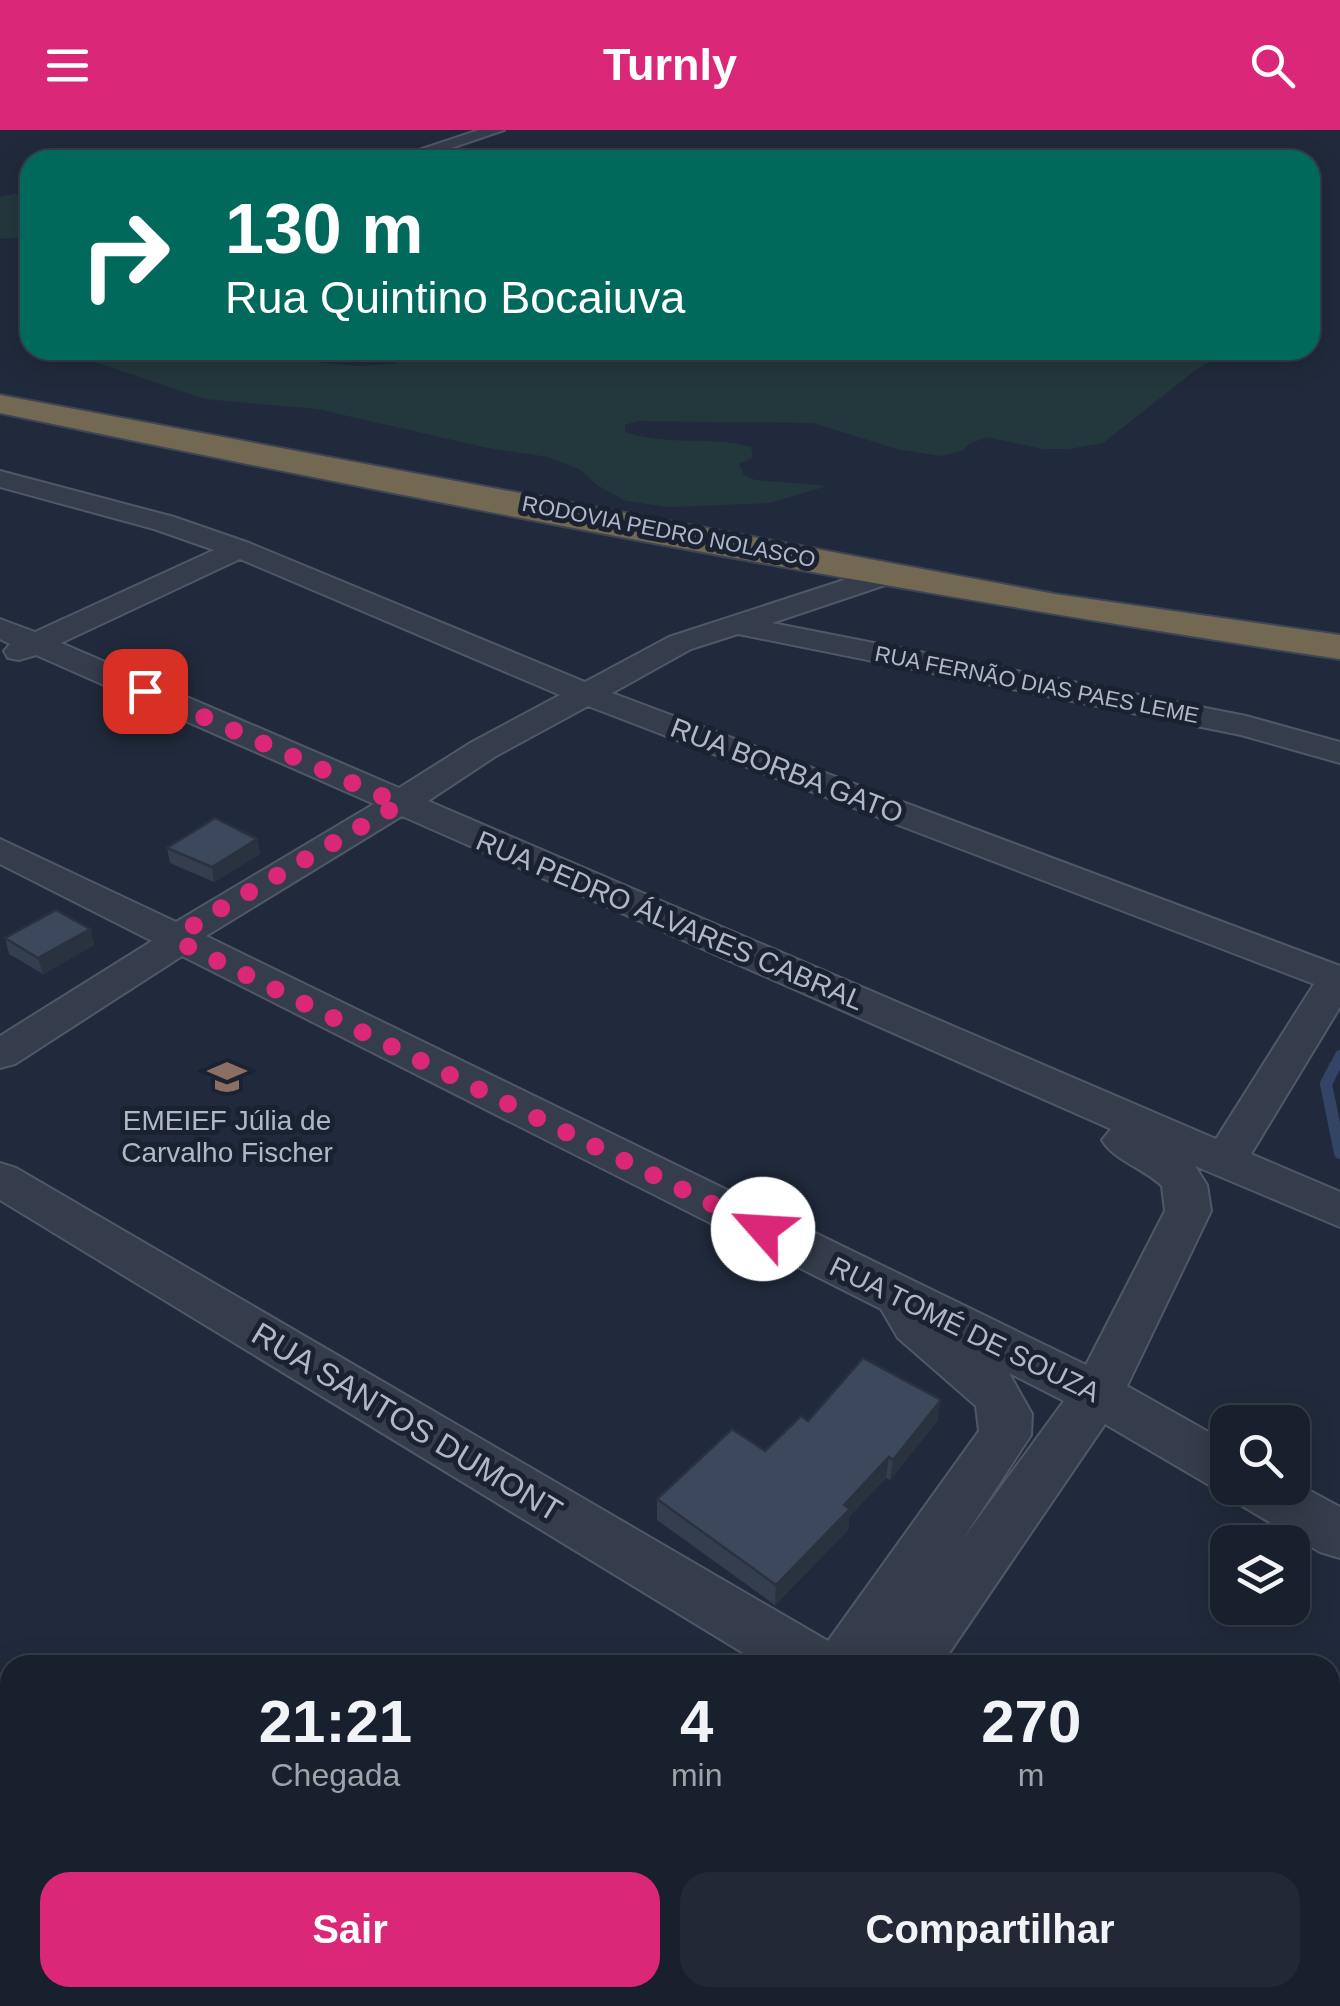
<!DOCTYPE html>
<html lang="pt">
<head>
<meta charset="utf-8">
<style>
	body { margin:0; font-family:Arial,sans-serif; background:#222835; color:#f1f3f6; height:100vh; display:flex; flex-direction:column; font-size:38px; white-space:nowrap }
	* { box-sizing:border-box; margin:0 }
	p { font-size:32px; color:#9fa3aa }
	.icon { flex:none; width:55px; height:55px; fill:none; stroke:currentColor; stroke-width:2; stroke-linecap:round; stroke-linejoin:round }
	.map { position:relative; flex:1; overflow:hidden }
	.sheet { position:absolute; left:0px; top:1525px; width:1340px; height:352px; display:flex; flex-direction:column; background:#19202d; border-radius:30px 30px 0 0; box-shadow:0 5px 25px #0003,0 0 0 2px #373e49 }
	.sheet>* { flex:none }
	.top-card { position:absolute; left:20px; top:20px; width:1300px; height:210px; border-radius:30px; box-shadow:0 5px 25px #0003,0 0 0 2px #373e49; background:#00695c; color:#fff; overflow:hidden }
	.fabs { position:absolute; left:1210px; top:1275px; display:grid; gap:20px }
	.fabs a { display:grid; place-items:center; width:100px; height:100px; border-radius:20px; background:#19202d; box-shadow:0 5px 25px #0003,0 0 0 2px #373e49; font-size:50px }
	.pin { position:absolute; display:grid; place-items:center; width:85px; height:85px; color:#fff; margin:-42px; border-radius:20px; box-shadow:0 5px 15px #0006 }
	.me { position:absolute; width:110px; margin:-55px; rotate:296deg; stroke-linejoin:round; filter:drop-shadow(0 0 8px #0008) }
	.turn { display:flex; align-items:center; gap:35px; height:210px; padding:0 40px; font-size:45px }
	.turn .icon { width:130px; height:130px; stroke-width:2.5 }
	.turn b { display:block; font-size:70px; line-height:85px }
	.eta { display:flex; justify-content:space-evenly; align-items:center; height:170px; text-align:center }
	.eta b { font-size:60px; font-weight:700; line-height:70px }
	.action { display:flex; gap:20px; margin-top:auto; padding:20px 40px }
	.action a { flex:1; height:115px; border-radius:30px; background:#db2777; color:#fff; font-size:40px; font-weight:700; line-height:115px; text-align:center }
	.action a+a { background:#222835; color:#f1f3f6 }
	header { display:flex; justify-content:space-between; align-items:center; height:130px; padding:0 40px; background:#db2777; color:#fff; font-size:45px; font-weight:700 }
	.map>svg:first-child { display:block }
	.green { fill:#23383d }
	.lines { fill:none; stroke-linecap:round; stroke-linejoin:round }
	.stream-far2 { stroke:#334465; stroke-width:10 }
	.stream-far1 { stroke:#334465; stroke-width:12 }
	.stream { stroke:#334465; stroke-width:16 }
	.street-casing { stroke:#505767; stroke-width:4 }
	.highway-casing { stroke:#3d4454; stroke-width:4 }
	.street { fill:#353d4c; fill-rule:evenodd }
	.highway { fill:#736851; fill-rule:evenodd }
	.wall { fill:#343e4f }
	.shaded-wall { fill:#2a3240 }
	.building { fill:#3c485c; stroke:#2a3240; stroke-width:2.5 }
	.route { stroke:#db2777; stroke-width:18; stroke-dasharray:0 32.4 }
	.labels { text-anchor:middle; stroke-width:10; stroke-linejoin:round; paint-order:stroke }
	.far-street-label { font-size:22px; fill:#b0b7c8; stroke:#1a2231 }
	.street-label { font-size:28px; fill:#b0b7c8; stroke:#1a2231 }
	.poi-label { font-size:28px; fill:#b0b7c8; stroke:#1a2231 }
	.near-street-label { font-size:32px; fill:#b0b7c8; stroke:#1a2231 }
</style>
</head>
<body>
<header><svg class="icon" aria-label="menu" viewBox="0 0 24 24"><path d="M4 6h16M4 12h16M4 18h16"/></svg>Turnly<svg class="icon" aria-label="search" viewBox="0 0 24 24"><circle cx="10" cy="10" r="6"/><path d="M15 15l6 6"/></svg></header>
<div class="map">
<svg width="1340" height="1876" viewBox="0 0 1340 1876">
	<rect width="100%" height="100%" fill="#212a3c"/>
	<g class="green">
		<polygon points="30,61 30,107 0,109 0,67"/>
		<path d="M60 220H206L355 236 391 234 444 220H694L739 226 781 220H1222L1223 224 1197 239 1103 313 1069 319H1043L987 307 969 314 962 321 940 326 897 319 813 293 638 291 625 295V302C670 317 710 305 751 317L753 327 739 334 744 345 755 350 827 356 769 373 669 377 626 371 597 355 581 340 548 327 488 318 317 279 205 269Z"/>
	</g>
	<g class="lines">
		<polyline class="stream-far2" points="1333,939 1340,925"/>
		<polyline class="stream-far1" points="1335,936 1326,954 1340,1023"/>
		<polyline class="stream" points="1330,1584 1340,1566"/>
		<g class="street-casing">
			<g id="street">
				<polygon points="479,0 504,0 416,30 389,30"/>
				<path d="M0 341 174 387 249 413 585 552 669 507 890 435 900 438 904 444 900 450 772 493 1246 586 1340 612V633L1241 605 738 504 691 519 612 563 1340 836V877L1251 1024 1340 1062V1097L1195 1036 1207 1055 1211 1081 1127 1256 1228 1313V1358H1292V1351L1340 1377V1428L1320 1422 1239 1374 1232 1360 1209 1355 1105 1294 941 1535H763L0 1070V1033L16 1038 828 1511 979 1301 976 1276 898 1208 881 1179 182 826 15 934 0 938V906L152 811 0 734V709L176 792 374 674 36 525 19 530 8 528 4 521 10 514 0 509V489L35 502 214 420 154 399 0 357ZM240 429 560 565 472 612 399 658 61 513ZM588 576 1314 854 1216 1009 428 671 496 626ZM402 686 1111 999 1102 1010C1114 1031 1144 1038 1162 1056L1165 1081 1086 1235 206 806ZM1009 1243 1064 1271 963 1409 1031 1305 1032 1284Z"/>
				<polygon points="0,1616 10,1620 10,1684 0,1680"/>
				<polygon points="225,1868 300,1868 303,1876 228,1876"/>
				<polygon points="539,1868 611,1868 608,1876 536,1876"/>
				<polygon points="614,1868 686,1868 683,1876 611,1876"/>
				<polygon points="1180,1868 1258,1868 1261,1876 1183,1876"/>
			</g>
		</g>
		<g class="highway-casing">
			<path id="highway" d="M0 265 1055 464 1340 505V529C891 462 444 376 0 283Z"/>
		</g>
		<use href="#street" class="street"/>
		<use href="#highway" class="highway"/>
	</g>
	<g class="wall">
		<polygon points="257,709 260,724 214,752 170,733 167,718"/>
		<polygon points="90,799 94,815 43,844 9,824 5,808"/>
		<polygon points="938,1290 890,1350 886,1348 849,1387 848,1400 775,1475 657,1390 657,1369 765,1321 808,1291"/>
	</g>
	<g class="shaded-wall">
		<polygon points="257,709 260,724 214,752 212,737"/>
		<polygon points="90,799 94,815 43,844 38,828"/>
		<polygon points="941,1270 938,1290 890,1350 893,1330"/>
		<polygon points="889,1327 886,1348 849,1387 848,1400 775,1475 776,1455 844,1375"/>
	</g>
	<g class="building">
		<polygon points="215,688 257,709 212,737 167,718"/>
		<polygon points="56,780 90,799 38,828 5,808"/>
		<polygon points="863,1228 941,1270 893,1330 889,1327 844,1375 850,1379 776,1455 657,1369 732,1299 765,1321 801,1286 808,1291"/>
	</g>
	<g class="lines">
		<polyline class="route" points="145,561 400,674 196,793 179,812 763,1099"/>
	</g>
	<defs>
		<g id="school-bare" transform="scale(3)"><path d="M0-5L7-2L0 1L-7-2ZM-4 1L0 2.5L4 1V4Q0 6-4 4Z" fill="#8d6e63" stroke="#1a2231" stroke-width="2.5" paint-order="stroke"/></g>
	</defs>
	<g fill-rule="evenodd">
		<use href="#school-bare" x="227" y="947"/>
	</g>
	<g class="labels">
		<g class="far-street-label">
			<text transform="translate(669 401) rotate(11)" y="8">RODOVIA PEDRO NOLASCO</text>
			<text transform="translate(1037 554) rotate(11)" y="8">RUA FERNÃO DIAS PAES LEME</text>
		</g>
		<g class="street-label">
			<text transform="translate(787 640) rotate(21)" y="10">RUA BORBA GATO</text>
			<text transform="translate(670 790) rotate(23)" y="10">RUA PEDRO ÁLVARES CABRAL</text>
			<text transform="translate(965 1199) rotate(26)" y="10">RUA TOMÉ DE SOUZA</text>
		</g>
		<g class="poi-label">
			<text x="227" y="1000">EMEIEF Júlia de<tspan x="227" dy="32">Carvalho Fischer</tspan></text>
		</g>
		<g class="near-street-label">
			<text transform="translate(407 1292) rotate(31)" y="11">RUA SANTOS DUMONT</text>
		</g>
	</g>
</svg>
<div class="fabs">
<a><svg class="icon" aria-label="search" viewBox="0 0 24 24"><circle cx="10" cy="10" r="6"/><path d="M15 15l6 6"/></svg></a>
<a><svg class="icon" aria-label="layers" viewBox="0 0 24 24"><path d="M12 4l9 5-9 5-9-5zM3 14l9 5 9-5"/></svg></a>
</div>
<div class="pin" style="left:145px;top:561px;background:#d93025"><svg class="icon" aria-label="arrive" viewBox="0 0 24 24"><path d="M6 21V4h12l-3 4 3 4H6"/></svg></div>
<svg class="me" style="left:763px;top:1099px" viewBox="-20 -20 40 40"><circle r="19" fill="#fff"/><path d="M0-13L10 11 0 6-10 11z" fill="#db2777"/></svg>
<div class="top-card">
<div class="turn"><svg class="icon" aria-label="right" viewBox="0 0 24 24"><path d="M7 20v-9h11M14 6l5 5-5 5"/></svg><div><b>130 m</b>Rua Quintino Bocaiuva</div></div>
</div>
<section class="sheet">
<div class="eta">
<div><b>21:21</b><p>Chegada</p></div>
<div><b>4</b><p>min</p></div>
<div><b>270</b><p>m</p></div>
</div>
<div class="action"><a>Sair</a><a>Compartilhar</a></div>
</section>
</div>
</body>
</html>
